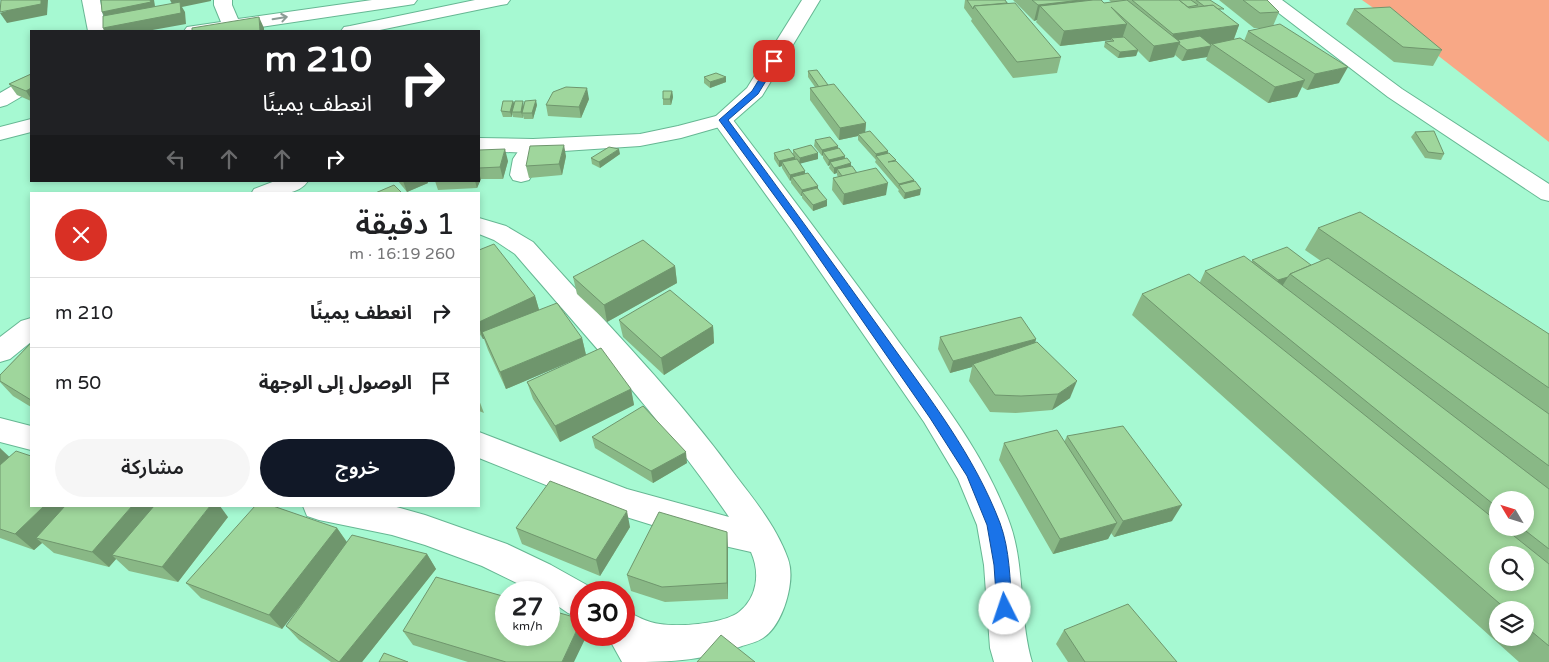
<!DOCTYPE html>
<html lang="ar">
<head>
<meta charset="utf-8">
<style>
	body { margin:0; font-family:"Varela Round","Noto Sans Arabic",sans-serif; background:#f6f6f6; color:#202124; direction:rtl; height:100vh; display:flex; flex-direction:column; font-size:19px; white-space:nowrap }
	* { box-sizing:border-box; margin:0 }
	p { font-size:16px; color:#757577 }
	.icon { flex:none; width:28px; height:28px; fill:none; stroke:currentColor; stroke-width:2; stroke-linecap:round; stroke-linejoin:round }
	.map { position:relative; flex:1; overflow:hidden; direction:ltr }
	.side { position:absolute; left:30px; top:192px; width:450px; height:315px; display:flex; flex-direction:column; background:#fff; border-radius:0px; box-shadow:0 2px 8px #0003; direction:rtl }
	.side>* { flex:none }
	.hud { position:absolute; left:30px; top:30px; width:450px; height:152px; border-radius:0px; box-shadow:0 2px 8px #0003; direction:rtl; background:#202124; color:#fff; overflow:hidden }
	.needle { width:32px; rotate:308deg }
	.buttons { position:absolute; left:1489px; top:491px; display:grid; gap:10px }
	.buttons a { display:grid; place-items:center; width:45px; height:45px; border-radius:50%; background:#fff; box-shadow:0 2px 8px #0003; font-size:25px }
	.speed { position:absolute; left:495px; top:581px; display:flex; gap:10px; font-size:25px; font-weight:700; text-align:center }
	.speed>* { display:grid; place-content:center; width:65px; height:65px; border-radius:50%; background:#fff; box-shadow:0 2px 8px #0003; line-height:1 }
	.speed small { font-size:12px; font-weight:400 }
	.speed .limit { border:8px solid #d22; background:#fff; color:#111 }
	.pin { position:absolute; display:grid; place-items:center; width:42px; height:42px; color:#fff; margin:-21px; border-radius:10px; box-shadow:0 2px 8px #0006 }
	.me { position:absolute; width:55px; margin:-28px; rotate:356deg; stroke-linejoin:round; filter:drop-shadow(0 0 4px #0008) }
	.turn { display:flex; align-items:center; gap:18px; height:105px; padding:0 25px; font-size:22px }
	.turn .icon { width:65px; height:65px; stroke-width:2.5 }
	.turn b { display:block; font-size:35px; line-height:42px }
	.lanes { display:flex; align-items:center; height:48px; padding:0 25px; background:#0003; justify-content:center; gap:25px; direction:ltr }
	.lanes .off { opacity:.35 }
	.round { display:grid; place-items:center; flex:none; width:52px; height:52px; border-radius:26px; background:#f6f6f6 }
	.headline { display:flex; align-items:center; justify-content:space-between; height:85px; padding:0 25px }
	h1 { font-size:30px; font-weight:600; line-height:38px }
	.primary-button { display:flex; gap:10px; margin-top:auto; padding:10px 25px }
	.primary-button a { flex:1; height:58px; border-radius:30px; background:#111827; color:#fff; font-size:20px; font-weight:600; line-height:58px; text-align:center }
	.primary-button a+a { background:#f6f6f6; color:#202124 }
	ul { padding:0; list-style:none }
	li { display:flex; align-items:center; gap:15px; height:70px; padding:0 25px; border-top:1px solid #e0e0e0 }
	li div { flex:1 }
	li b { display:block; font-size:19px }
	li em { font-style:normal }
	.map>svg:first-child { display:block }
	.green { fill:#f8a886 }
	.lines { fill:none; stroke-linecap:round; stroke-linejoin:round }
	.street-casing { stroke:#66b793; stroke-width:2 }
	.secondary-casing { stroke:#66b793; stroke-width:2 }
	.street { fill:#fff; fill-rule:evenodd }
	.secondary { fill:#fff; fill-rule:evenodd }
	.wall { fill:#89b886; fill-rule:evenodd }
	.shaded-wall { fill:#6f966d }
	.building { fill:#9fd69c; stroke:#6f966d; fill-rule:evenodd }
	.oneway { stroke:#8c9c96 }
	.route { fill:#1a73e8; stroke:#114b97 }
</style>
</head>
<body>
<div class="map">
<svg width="1549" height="662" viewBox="0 0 1549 662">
	<rect width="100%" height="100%" fill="#a6f9d2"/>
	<polygon class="green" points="1362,0 1549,0 1549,142 1409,33"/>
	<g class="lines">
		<g class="street-casing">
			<g id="street">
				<polygon points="82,0 100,0 106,31 88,31"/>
				<polygon points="214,0 232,0 232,5 238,19 372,0 417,0 414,4 408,5 233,31 184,31 187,27 221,22 214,5"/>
				<polygon points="31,77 31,91 7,105 0,107 0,93 24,79"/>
				<path d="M723 114 730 116C784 187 838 259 891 331 935 392 985 452 1010 524 1025 566 1019 618 1032 662H994L990 648 984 565 977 525 958 479 924 422 790 228 712 120 716 116Z"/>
				<polygon points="533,139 541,141 544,146 535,159 532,175 529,180 521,182 513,180 510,175 513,159 525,141"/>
				<path d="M479 218 506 226 533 242C602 319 675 392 736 476 756 502 777 528 788 559 796 581 783 625 763 638 757 642 749 644 742 646 702 662 663 662 622 662L607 635H624V611C636 615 647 623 660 624 679 627 723 624 739 612 758 597 760 572 751 552L707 542 623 516 479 458V432L627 489 729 517C665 423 589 340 515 254L494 240 479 234Z"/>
				<polygon points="0,418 31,426 31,450 0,442"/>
				<polygon points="303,506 393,506 425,515 507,544 551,565 594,589 595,592 581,592 581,618 568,613 549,600 549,592 535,592 482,566 425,545 392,535 319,520 307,516"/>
			</g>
		</g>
		<g class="secondary-casing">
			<g id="secondary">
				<polygon points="475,0 510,0 507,4 501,5 375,31 341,31 344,27 350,26"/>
				<polygon points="802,0 820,0 762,96 730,124 681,138 640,146 533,153 479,151 479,138 533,139 640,134 678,126 716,116 747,88"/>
				<polygon points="1262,0 1282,0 1402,89 1549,184 1549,201 1541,199 1388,97"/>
				<polygon points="31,119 31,132 0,140 0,127"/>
				<path d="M275 181H308C297 198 268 194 251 194L254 189Z"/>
				<polygon points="31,318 31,342 10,359 0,362 0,337 21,321"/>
			</g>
		</g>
		<use href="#street" class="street"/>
		<use href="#secondary" class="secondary"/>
	</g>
	<g class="wall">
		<polygon points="965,0 1005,0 1061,57 1057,73 1013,78 971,21 972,19 964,8"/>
		<polygon points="1013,0 1102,0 1104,3 1111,2 1109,0 1210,0 1222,12 1239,25 1234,39 1244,41 1248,31 1262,28 1254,28 1219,0 1267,0 1279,12 1273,26 1339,83 1307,90 1302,87 1297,97 1268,103 1206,60 1207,57 1182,61 1175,55 1174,57 1149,62 1138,51 1136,56 1118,58 1104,47 1105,42 1111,40 1060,46 1036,22 1037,20 1034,21"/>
		<polygon points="1354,9 1442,50 1433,66 1394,62 1346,24"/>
		<polygon points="808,71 828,85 866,123 865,132 888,151 888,153 896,160 896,161 914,180 920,195 904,199 898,191 899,190 875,162 876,160 858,140 858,136 839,140 810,100 810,88 815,87 808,77"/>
		<polygon points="31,74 31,101 17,95 9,84"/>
		<polygon points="704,77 726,82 710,88 704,83"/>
		<polygon points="672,91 673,97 671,105 663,105 663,99"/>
		<polygon points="589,99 581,118 548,116 546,105"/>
		<polygon points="513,101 514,104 524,106 537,105 533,119 524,119 523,116 523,118 513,117 512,114 512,117 503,117 501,111"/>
		<polygon points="1415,132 1444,154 1441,160 1425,158 1411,137"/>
		<polygon points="815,140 838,149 845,156 845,158 851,166 857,173 886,195 843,205 832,190 833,178 838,177 837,175 837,173 834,174 829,168 830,165 828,166 823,158 823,155 822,156 814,146"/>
		<polygon points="479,150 508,161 503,179 481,179 477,188 438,190 435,181 479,181"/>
		<polygon points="793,150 818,159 800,163 805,173 818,186 818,188 827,206 813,211 802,198 802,196 801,196 791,183 791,180 790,181 782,168 782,166 779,167 774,159 774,153 793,154"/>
		<polygon points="620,154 600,168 592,164 591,158"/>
		<polygon points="566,156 562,175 529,178 526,166"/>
		<polygon points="398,181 427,181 428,183 407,192"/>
		<path d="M1318 228 1549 334V662H1519L1132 315 1142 294 1200 282 1205 271 1252 262V260L1311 265 1321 261 1305 250ZM1498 500 1525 528H1498ZM1498 610H1525V638H1498Z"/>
		<polygon points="479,250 535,296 539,310 582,338 586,355 631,389 634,405 560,442 533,399 527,382 586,355 506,389 488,350 484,339 483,339 479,333"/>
		<polygon points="675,266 677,283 607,322 577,294 573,277"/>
		<polygon points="619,320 713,326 714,343 664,375 623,337"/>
		<polygon points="940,337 1036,339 1035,343 1070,398 1052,410 1016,413 990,412 969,381 972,367 950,373 938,349"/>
		<polygon points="31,343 31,407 13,396 0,382 0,375"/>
		<polygon points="479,400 484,413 479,411"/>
		<polygon points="1067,436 1172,521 1114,537 1111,533 1108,539 1053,554 999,460 1004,443 1064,442"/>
		<polygon points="592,437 687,463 653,483 595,448"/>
		<polygon points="0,448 31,506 228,517 178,582 129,571 116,559 109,567 54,553 42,543 34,550 0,538"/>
		<polygon points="630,527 600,576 522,544 516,528"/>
		<polygon points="337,528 347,542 427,554 436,569 362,662 331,662 299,640 286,626 302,604 282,629 201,598 186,583"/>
		<polygon points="728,548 728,599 665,602 631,591 627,575"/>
		<polygon points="1064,630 1177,662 1068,662 1056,644"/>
		<polygon points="403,631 574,662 468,662 413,645"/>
	</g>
	<g class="shaded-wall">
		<polygon points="41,0 48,0 47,15 7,23 0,13"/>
		<polygon points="150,0 154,0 156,12 108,23 102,12"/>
		<polygon points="170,0 211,0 211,1 182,7 185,12 186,24 147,31 104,31 103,28 174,8"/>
		<polygon points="1081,0 1102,0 1040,6 1037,20 1034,21 1038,5"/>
		<polygon points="259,17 264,28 264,31 260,31"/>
		<polygon points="1127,24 1122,39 1111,38 1111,40 1060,46 1064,31"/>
		<polygon points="1239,25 1233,41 1184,48 1179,44 1174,57 1149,62 1154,46 1170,43 1173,34"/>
		<polygon points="1211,46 1207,57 1182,61 1187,50"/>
		<polygon points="1138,50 1136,56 1118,58 1120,52"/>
		<polygon points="1348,67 1339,83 1307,90 1315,74"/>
		<polygon points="726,77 726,82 710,88 710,82"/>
		<polygon points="1305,80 1297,97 1268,103 1275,87"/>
		<polygon points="31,88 31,99 26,91"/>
		<polygon points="587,88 589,99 581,118 579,107"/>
		<polygon points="672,91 673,97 671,105 670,99"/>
		<polygon points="536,100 537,105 533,119 532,113"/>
		<polygon points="513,101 515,106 512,112 512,117 510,112"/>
		<polygon points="523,101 524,107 522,113 523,118 521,112"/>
		<polygon points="866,123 865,134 858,134 858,136 839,140 840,128"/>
		<polygon points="564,145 566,156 562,175 559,164"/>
		<polygon points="838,146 838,152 823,152 823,155 822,156 822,150"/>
		<polygon points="505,149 508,161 503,179 500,167"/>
		<polygon points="619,149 620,154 600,168 599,162"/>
		<polygon points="888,151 887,157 876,156 875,160 876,154"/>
		<polygon points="818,153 818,159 799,164 800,158"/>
		<polygon points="845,156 844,162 830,162 830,165 828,166 829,160"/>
		<polygon points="795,157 795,163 782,162 782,166 779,167 779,161"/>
		<polygon points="851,163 851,169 837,169 837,173 834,174 834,168"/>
		<polygon points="805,171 805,177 792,177 791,180 790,181 790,175"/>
		<polygon points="479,173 481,179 477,188 475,181 479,181"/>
		<polygon points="914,180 913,186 899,185 898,190 899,184"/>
		<polygon points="403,181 427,181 428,183 407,192"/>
		<polygon points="888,183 886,195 843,205 844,194"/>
		<polygon points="818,186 818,191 802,192 802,196 801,196 802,190"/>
		<polygon points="921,189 920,195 904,199 905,193"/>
		<polygon points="827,200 827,206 813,211 813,205"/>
		<polygon points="675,266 677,283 607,322 604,305"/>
		<polygon points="1288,277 1281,288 1272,292 1278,280"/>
		<polygon points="535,296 540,313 482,332 484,339 483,339 479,327 479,322"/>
		<polygon points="713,326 714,343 664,375 661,358"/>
		<polygon points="582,338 586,355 506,389 500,372"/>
		<polygon points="1036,339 1033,351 973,364 972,367 950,373 953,361"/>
		<polygon points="1077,381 1070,398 1052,410 1058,394"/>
		<polygon points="631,389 634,405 560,442 555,426"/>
		<polygon points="0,448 17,464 0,478"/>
		<polygon points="686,452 687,463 653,483 651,471"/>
		<polygon points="1182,505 1172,521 1114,537 1123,521"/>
		<polygon points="44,506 79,506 36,538 42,543 34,550 15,534"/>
		<polygon points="132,506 161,506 112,555 116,559 109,567 92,552"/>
		<polygon points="210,506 220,506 228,517 178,582 162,567"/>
		<polygon points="627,511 630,527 600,576 596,560"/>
		<polygon points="1117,523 1108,539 1053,554 1060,539"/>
		<polygon points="337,528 348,544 282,629 269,615"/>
		<polygon points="727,532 728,548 728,599 727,583"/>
		<polygon points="427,554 436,569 362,662 339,662"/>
		<polygon points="581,621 581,635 587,635 574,662 562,662"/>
	</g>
	<g class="building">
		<polygon points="1,0 41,0 41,4 0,12"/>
		<polygon points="101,0 150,0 151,2 102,12"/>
		<polygon points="967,0 1005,0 1007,3 974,6 973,9"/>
		<polygon points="1032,0 1081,0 1038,5"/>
		<polygon points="1093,0 1101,0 1104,3 1127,0 1180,42 1154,46 1111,7 1127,24 1064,31 1040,6"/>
		<polygon points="1132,0 1179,0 1189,8 1213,5 1239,25 1173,34"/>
		<polygon points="1179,0 1191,0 1198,5 1188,7"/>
		<polygon points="1196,0 1210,0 1224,9 1218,9 1213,5 1204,6"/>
		<polygon points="1243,0 1267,0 1279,12 1260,13"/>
		<polygon points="180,2 181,13 103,28 103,16"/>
		<polygon points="1015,3 1061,57 1017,62 974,6"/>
		<polygon points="1390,7 1442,50 1403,47 1354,9"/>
		<polygon points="259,17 260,31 192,31 192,28"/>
		<polygon points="1280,24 1348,67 1315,74 1248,31"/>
		<polygon points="1200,36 1211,45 1211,46 1187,50 1179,44 1180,42 1178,40"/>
		<polygon points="1124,37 1138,50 1120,52 1105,42 1114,41 1111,38"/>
		<polygon points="1240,38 1305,80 1275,87 1212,44"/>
		<polygon points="817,70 828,85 819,87 808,71"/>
		<polygon points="716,73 726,77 710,82 704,77"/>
		<polygon points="31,74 31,88 26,91 9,84"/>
		<polygon points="834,84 866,123 840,128 810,88"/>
		<polygon points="566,87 587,88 579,107 546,105 553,92"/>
		<polygon points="663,91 672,91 670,99 663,99"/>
		<polygon points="536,100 532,113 522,113 525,101"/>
		<polygon points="503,101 513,101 510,112 501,111"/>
		<polygon points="515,101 523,101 521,112 512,112"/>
		<polygon points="870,131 888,151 876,154 858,134"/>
		<polygon points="1434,131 1444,154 1428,152 1415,132"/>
		<polygon points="830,137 838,146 822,150 815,140"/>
		<polygon points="564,145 559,164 526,166 530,146"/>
		<polygon points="811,145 818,153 800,158 793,150"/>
		<polygon points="609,147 619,149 599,162 591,158"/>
		<polygon points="839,148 845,156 829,160 823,152"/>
		<polygon points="505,149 500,167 479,168 479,150"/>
		<polygon points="789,149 795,157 779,161 774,153"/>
		<polygon points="889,153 896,160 888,162 896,161 914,180 899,184 876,156"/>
		<polygon points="847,158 851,163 834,168 830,162"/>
		<polygon points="797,159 805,171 790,175 782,162"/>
		<polygon points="852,166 857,173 842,176 837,169"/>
		<polygon points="876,168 888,183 844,194 833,178"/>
		<polygon points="808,173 818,186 802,190 792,177"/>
		<polygon points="915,181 921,189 905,193 899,185"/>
		<polygon points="394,185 403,194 373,194"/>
		<polygon points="817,188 827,200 813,205 802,192"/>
		<polygon points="1360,212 1549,334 1549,388 1318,228"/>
		<polygon points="643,240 675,266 604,305 573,277"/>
		<polygon points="494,244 535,296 479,322 479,250"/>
		<polygon points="1287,247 1311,265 1290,274 1288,277 1278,280 1252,260"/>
		<polygon points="1244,256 1549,489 1549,549 1522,528 1525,528 1525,500 1498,500 1498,508 1205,271"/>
		<polygon points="1328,258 1549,414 1549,466 1290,274"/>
		<path d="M1189 274 1498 522V528H1504L1549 564V646L1525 626V610H1507L1142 294ZM1498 555H1525V582H1498Z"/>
		<polygon points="670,290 713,326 661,358 619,320"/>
		<polygon points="557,303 582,338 500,372 482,332"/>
		<polygon points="1021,317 1036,339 953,361 940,337"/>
		<polygon points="1037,342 1077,381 1058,394 1021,396 995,395 973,364"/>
		<polygon points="31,343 31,400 0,381 0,375"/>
		<polygon points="601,348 631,389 555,426 527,382"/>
		<polygon points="643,406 686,452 651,471 592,437"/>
		<polygon points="1123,426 1182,505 1123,521 1067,436"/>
		<polygon points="1057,430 1117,523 1060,539 1004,443"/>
		<polygon points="16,451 31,456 31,506 44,506 15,534 0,529 0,465"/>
		<polygon points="550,481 627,511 596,560 516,528"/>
		<polygon points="65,506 132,506 92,552 36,538"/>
		<polygon points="154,506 210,506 162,567 112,555"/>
		<polygon points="255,506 273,506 337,528 269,615 186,583"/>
		<polygon points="659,512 727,532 727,583 662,587 627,575"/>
		<polygon points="352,535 427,554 339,662 286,626"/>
		<polygon points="436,577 506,597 506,635 549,635 549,610 581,619 581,621 562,662 506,662 403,631"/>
		<polygon points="1128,604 1177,662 1085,662 1064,630"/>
		<polygon points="721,635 755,662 697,662"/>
		<polygon points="384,653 408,662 379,662"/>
	</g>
	<defs><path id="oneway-shaft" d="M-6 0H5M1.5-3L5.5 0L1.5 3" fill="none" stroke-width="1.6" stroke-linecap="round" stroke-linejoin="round" transform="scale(1.25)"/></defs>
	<use class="oneway" href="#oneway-shaft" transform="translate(280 18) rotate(-9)"/>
	<path class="route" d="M771 60 778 61 758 94 728 120C782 193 835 266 888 340 930 399 974 455 1000 523 1010 550 1010 581 1012 609L1010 614 1005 616 999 614 997 609 994 565 987 525 967 476 930 418 796 225 719 120 752 91Z"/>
</svg>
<div class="buttons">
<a><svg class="needle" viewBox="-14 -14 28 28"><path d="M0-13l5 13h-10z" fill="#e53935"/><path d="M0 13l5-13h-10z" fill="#757577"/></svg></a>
<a><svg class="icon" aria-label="search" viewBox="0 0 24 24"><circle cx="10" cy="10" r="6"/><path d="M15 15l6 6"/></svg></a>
<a><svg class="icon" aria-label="layers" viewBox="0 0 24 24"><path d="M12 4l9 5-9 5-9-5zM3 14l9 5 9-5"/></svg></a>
</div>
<div class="speed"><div>27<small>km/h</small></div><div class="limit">30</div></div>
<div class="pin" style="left:774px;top:61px;background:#d93025"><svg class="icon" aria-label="arrive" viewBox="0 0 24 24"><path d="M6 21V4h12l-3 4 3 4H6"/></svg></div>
<svg class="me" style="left:1005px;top:609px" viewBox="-20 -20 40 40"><circle r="19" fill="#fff"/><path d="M0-13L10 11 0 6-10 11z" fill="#1a73e8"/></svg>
<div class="hud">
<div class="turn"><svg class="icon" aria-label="right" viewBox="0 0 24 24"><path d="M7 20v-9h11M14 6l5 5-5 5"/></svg><div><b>210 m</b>انعطف يمينًا</div></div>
<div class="lanes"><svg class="icon off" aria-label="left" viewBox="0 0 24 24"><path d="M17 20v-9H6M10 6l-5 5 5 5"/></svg><svg class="icon off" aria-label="ahead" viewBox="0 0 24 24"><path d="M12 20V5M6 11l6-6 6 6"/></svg><svg class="icon off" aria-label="ahead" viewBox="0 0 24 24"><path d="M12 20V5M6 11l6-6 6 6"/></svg><svg class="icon" aria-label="right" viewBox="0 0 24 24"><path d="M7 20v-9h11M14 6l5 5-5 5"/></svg></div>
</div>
<section class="side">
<div class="headline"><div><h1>1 دقيقة</h1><p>260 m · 16:19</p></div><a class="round" style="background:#d93025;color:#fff"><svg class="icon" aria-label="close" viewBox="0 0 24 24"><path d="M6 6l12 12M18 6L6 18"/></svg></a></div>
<ul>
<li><svg class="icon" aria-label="right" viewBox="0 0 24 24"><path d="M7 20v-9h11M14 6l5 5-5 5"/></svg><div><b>انعطف يمينًا</b></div><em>210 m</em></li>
<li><svg class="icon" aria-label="arrive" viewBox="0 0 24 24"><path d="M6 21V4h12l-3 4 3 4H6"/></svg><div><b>الوصول إلى الوجهة</b></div><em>50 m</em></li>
</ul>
<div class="primary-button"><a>خروج</a><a>مشاركة</a></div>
</section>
</div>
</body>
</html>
